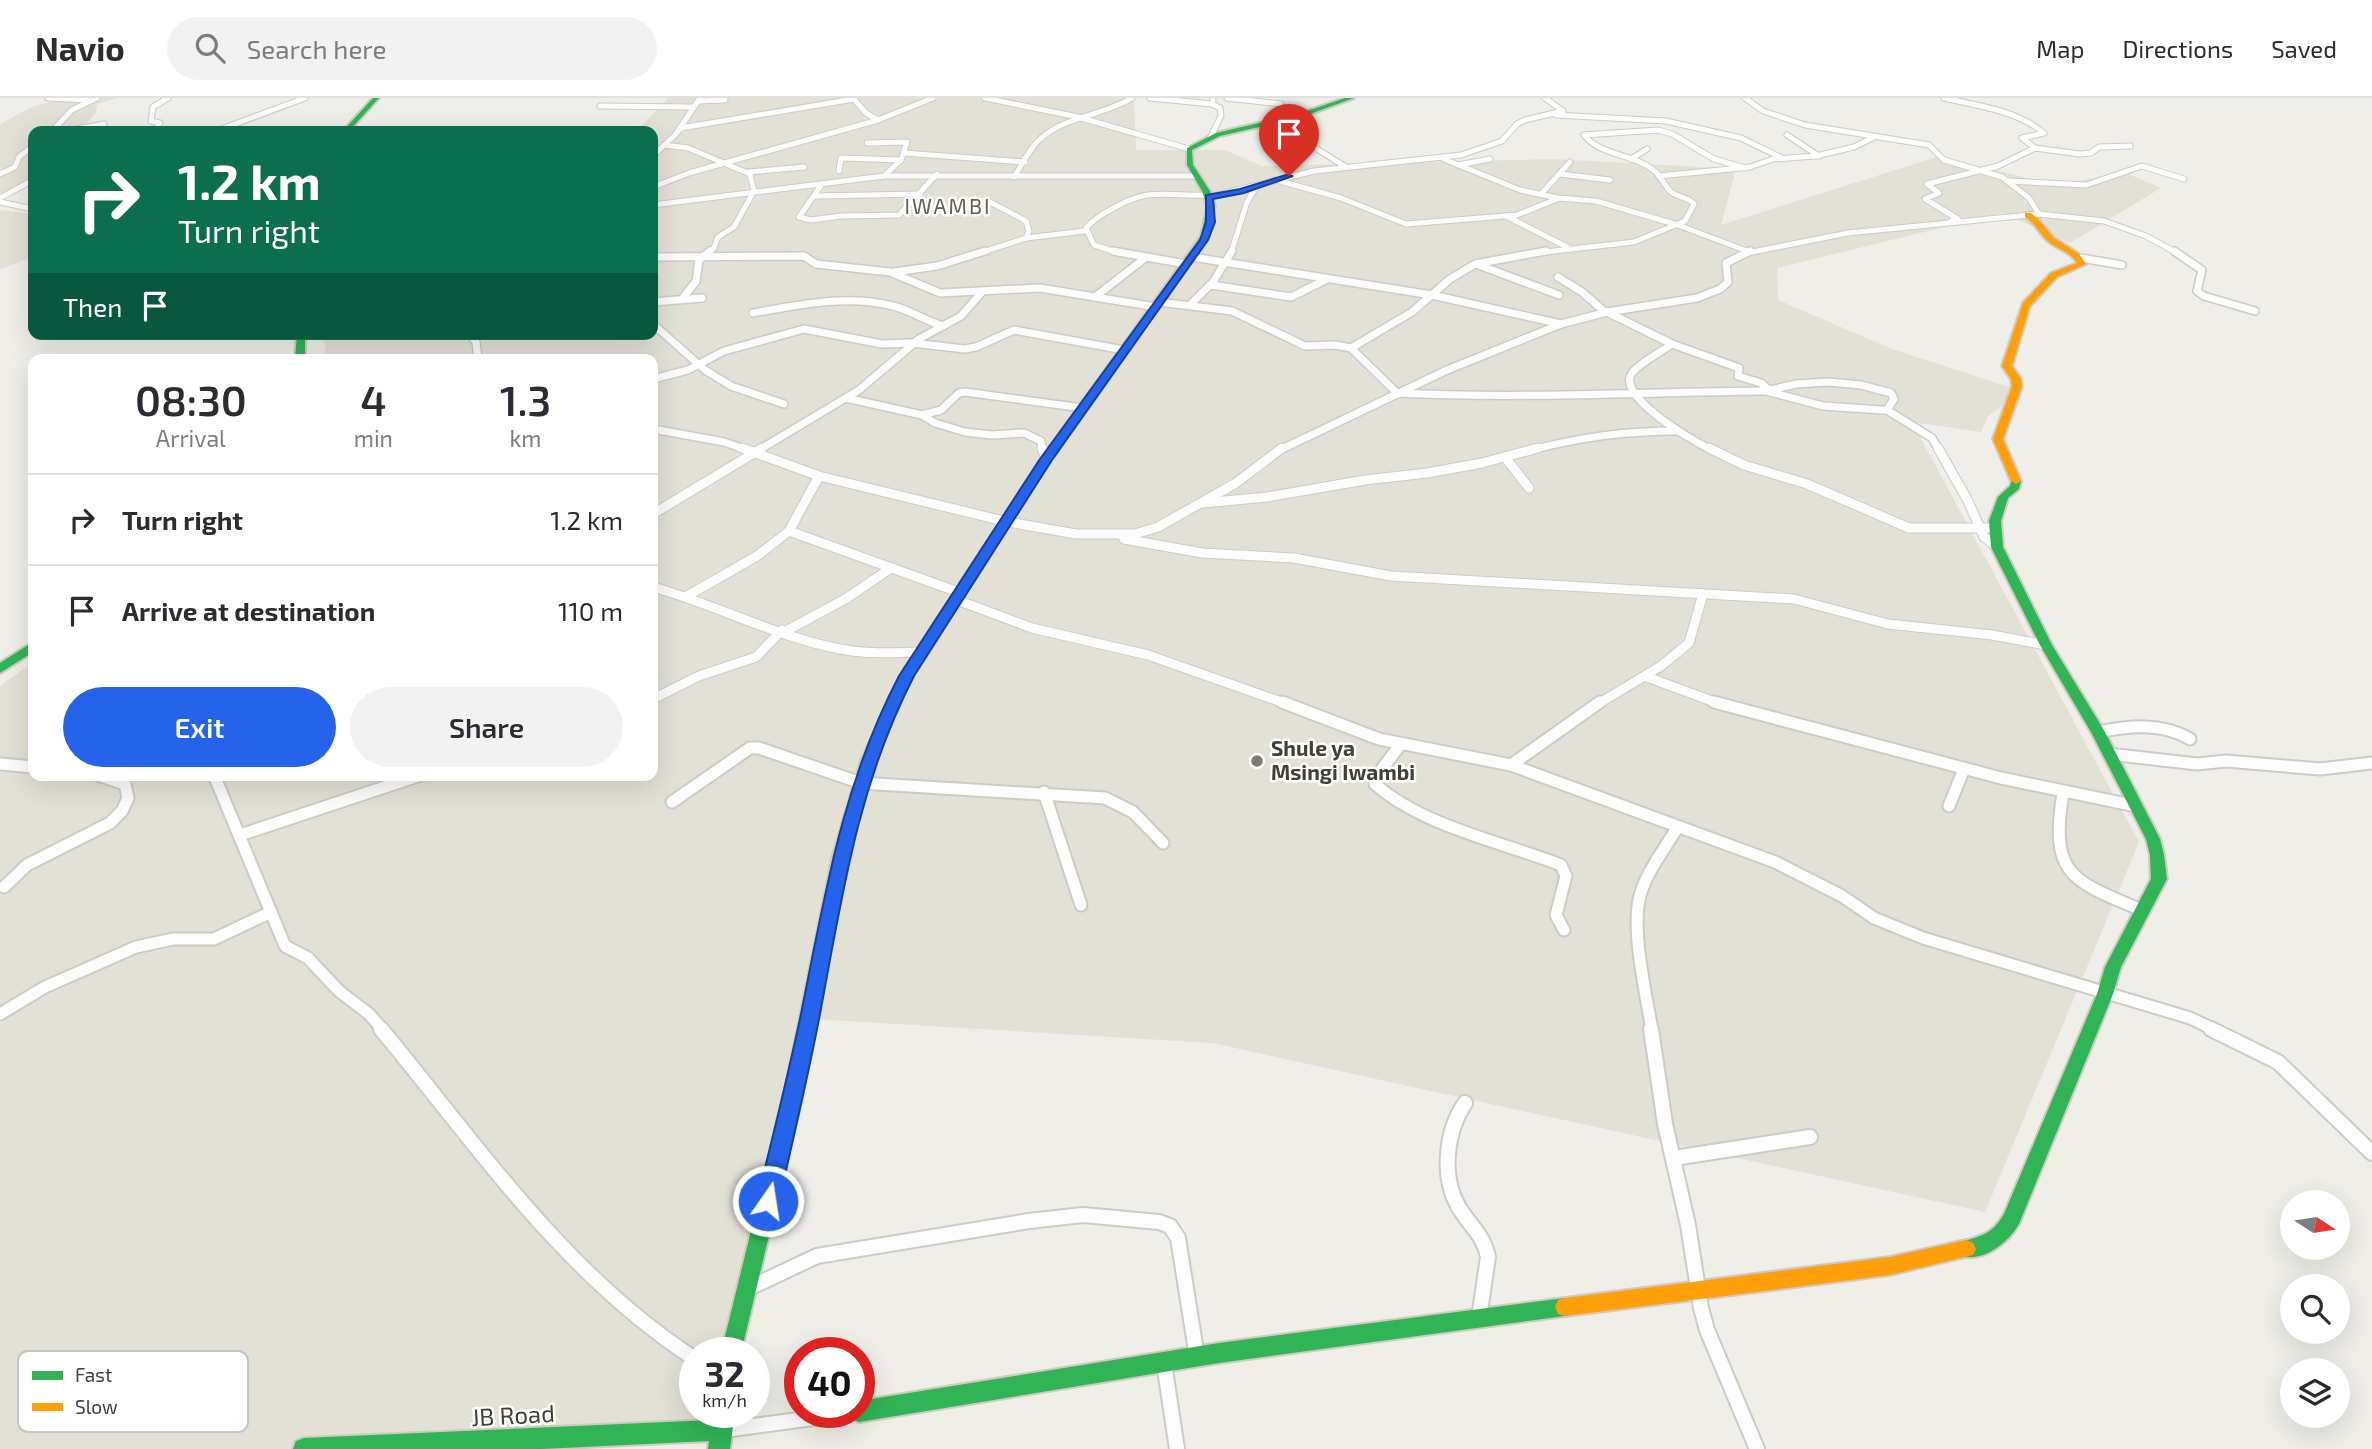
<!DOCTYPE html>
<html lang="en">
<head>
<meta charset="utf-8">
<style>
	body { margin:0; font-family:"Exo 2",sans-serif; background:#f2f2f3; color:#2b2b33; height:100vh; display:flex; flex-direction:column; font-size:26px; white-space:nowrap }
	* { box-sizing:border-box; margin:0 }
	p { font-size:23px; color:#7c7c81 }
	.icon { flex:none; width:38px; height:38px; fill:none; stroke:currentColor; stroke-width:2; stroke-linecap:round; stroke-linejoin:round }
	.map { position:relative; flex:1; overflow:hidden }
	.panel { position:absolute; left:28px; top:256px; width:630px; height:427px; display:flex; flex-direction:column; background:#fff; border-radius:14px; box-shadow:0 7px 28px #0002 }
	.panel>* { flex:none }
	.hud { position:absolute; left:28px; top:28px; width:630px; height:214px; border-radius:14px; box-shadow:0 7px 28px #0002; background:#0b6e4f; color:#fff; overflow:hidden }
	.needle { width:46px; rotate:102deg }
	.fabs { position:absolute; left:2280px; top:1092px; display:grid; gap:14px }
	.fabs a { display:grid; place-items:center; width:70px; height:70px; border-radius:50%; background:#fff; box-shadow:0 7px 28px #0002; font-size:35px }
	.speed { position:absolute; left:679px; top:1239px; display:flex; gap:14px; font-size:35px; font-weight:700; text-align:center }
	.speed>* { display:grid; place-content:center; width:91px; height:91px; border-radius:50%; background:#fff; box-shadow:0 7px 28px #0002; line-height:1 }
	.speed small { font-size:18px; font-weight:400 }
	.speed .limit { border:10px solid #d22; background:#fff; color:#111 }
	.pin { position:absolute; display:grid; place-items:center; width:60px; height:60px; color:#fff; margin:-72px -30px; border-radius:50% 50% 50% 0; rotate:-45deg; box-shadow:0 0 7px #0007 }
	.pin .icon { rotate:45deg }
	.me { position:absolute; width:77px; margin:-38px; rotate:13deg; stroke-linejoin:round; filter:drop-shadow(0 0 5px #0008) }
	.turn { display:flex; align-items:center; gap:24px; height:147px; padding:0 35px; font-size:32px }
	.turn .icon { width:91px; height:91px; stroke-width:2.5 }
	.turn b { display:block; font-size:49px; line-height:60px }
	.then { display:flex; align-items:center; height:66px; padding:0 35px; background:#0003; gap:14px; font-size:26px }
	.eta { display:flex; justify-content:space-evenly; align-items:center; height:119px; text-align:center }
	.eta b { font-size:42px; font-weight:600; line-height:49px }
	.primary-button { display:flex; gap:14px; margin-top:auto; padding:14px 35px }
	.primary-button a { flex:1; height:80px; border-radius:42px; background:#2563eb; color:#fff; font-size:28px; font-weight:600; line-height:80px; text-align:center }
	.primary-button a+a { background:#f2f2f3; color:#2b2b33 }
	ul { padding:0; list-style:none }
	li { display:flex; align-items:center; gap:21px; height:91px; padding:0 35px; border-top:2px solid #e1e1e2 }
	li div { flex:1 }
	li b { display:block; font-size:26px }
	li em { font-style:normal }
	header { display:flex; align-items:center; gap:42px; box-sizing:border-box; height:98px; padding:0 35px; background:#fff; border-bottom:2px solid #e1e1e2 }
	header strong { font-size:33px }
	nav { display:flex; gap:38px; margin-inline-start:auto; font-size:24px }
	.search { width:490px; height:63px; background:#f2f2f3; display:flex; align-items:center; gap:18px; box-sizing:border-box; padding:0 24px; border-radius:38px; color:#7c7c81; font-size:26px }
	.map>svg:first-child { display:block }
	.residential { fill:#e3e0d5 }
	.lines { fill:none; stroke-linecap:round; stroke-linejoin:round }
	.street-far4-casing { stroke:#cdcbc5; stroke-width:7 }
	.street-far3-casing { stroke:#cdcbc5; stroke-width:10 }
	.street-far2-casing { stroke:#cdcbc5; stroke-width:11 }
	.street-far1-casing { stroke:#cdcbc5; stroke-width:15 }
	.street-casing { stroke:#cdcbc5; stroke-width:18 }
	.fast-casing { stroke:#cecbc0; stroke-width:4 }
	.slow-casing { stroke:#cecbc0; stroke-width:4 }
	.street-far4 { stroke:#fdfcfc; stroke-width:5 }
	.street-far3 { stroke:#fdfcfc; stroke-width:7 }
	.street-far2 { stroke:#fdfcfc; stroke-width:9 }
	.street-far1 { stroke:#fdfcfc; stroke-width:11 }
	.street { stroke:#fdfcfc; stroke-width:14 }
	.fast { fill:#30b455; fill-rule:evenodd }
	.slow { fill:#ff9f0a; fill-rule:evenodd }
	.route { fill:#2563eb; stroke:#184099; stroke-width:2 }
	.poi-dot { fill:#7f7c74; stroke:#fff; stroke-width:2.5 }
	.labels { text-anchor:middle; stroke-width:5; stroke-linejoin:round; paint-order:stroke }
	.far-quarter-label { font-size:21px; letter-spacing:2px; fill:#665e4c; stroke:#fff }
	.poi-label { font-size:21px; font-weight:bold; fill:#433f35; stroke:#fff; text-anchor:start }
	.near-street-label { font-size:24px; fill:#433f35; stroke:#fff }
	.key { fill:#fff; stroke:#c7c5c2; stroke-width:2 }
	.key-label { font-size:19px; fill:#433f35 }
</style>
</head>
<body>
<header>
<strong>Navio</strong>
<div class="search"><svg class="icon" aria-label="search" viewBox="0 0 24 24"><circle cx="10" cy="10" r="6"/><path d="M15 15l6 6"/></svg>Search here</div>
<nav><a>Map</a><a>Directions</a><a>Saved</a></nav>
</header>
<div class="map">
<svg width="2372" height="1351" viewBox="0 0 2372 1351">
	<rect width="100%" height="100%" fill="#efeee8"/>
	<g class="residential">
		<polygon points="68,0 117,0 97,6 96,14 88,24 73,33 33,33 33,84 0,95 0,26 34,8"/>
		<polygon points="668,0 1134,0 1136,52 1225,52 1262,68 1554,61 1736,71 1721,127 1940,58 2053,87 2126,75 2161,90 2070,145 2002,115 1777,170 1778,202 1892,251 2012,290 2005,306 1988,318 1981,334 1912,324 2139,744 1985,1114 1212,945 813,921 739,1255 695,1255 695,1314 726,1314 721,1333 454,1351 0,1351 0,588 33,564 33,677 653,677 653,261 321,261 326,251 322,236 653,236 653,33 637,33"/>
		<polygon points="0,112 33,116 33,159 0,171"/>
	</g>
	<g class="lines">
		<g class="street-far4-casing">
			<g id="street-far4">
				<polyline points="48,0 87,2"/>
				<polyline points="853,0 866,15 878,22"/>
				<polyline points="985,0 1078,19 1189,51"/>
				<polyline points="1150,0 1212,6"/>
				<polyline points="1227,0 1281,6"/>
				<polyline points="1745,0 1763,13 1805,27 1929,47 1944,62 2002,79 2029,100 2039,116"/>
				<path d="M1944 0C1979 8 2016 12 2044 35L2022 40 2035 50 1998 68 1927 86 1939 95 1925 101 1958 121 1951 123"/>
				<polyline points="698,3 725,2"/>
				<polyline points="600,8 693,9"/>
				<polyline points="1556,17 1666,23 1741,40 1784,61"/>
				<polyline points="681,30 854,1"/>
				<polyline points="52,33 72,12 97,0"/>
				<polyline points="66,33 104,26"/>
				<polyline points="155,33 160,25 151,23 153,9 168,0"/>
				<polyline points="216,33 305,0"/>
				<polyline points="1787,37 1819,58"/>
				<polyline points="1210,40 1221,18 1220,10 1212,6 1213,2"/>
				<polyline points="867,45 907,44 901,62 884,78"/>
				<polyline points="664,47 688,50 750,76 754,93 734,129 718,139 714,150 708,155"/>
				<polyline points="2035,50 2080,56 2091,55 2099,49 2130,48"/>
				<polyline points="1317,51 1346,69"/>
				<polyline points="904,55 1025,64"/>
				<polyline points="653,58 676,36 700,0"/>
				<polyline points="1444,61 1520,92 1558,100 1596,103 1678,127 1747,153"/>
				<polyline points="1631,61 1647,51"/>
				<polyline points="1458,67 1490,61"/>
				<polyline points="839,73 841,60 901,62"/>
				<polyline points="749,74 804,69"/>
				<polyline points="0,76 15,69 19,59 33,48"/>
				<polyline points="1560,76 1610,82"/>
				<polyline points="1659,78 1750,69 1773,61 1816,58 1854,49 1874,39"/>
				<path d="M1014 79C1022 67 1028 53 1038 43 1063 18 1103 18 1132 0"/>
				<polyline points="1276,82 1341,100 1406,126 1517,117 1557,101"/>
				<polyline points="2009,83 2086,87 2142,68 2184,81"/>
				<polyline points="822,86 799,119 811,122 841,118 899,117 937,76"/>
				<polyline points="653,89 689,75 878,22 933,0"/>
				<polyline points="1541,96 1570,64"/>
				<polyline points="816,98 920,96"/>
				<polyline points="1209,99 1314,73 1461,57 1502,43 1517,26 1525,22 1563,13 1545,0"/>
				<polyline points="0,100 33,82"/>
				<polyline points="988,103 1026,123 1029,133 1026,140"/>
				<polyline points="0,104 33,111"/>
				<polyline points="653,107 884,78 1195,78"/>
				<polyline points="1506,118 1567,149"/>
				<polyline points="980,155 1026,140 1085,133"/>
				<path d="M1119 155 1094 147 1086 130C1094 121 1102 116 1112 111 1151 88 1165 99 1207 97"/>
				<polyline points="1231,155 1247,104 1257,88"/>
				<path d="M1536 155 1634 144 1685 123 1694 106C1687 98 1677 100 1670 93 1660 82 1660 74 1644 66 1625 56 1598 55 1584 37L1658 32 1672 36 1714 61 1745 70"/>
				<polyline points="1747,155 1848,135 2039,116 2104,123 2146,138 2177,155"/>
			</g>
		</g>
		<g class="street-far3-casing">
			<g id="street-far3">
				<polyline points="1113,153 1186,166"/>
				<polyline points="2174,153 2202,172 2197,193 2204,198 2255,213"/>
				<polyline points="653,159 804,158 816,166 890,174 940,195 1040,190 1156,209"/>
				<polyline points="1192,159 1432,197 1561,226"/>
				<polyline points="2081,160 2122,167"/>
				<polyline points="1476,166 1559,197"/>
				<polyline points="894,174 937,168 985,153"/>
				<polyline points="1558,179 1582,194 1605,214"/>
				<polyline points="1211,187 1291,199 1327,181"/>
				<polyline points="1095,199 1145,160"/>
				<polyline points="683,200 696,183 699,162 710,153"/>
				<polyline points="653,204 702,200"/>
				<path d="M1159 204 1232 213 1305 248 1335 247 1351 250 1397 295C1520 301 1643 294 1766 293"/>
				<polyline points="1191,206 1213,184 1232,153"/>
				<path d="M1607 214 1672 246C1662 253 1638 266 1632 275 1615 298 1694 344 1712 352"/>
				<path d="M753 215C798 207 847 196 893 208 910 212 926 223 943 228"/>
				<polyline points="653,226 705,272 731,288 784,306"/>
				<polyline points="470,236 476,244 478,261"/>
				<polyline points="1672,246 1739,270 1738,278 1761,285 1769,292"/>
				<polyline points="1351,250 1412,214 1450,181 1475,166 1546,153"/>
				<polyline points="653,281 688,272 724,253 804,231 882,246 912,245 965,251 976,249 1014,232 1124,252"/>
				<polygon points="1828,284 1861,287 1891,295 1894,301 1887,312 1882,312 1823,308 1766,293 1796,286"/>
				<polyline points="846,300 922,317 935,325 965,334 992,337 1024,335 1041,343 1042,352"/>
				<polyline points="1887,312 1932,340 1939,352"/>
				<polyline points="922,317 941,312 959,295 965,294 1083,310"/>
				<polyline points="653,331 724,344 747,352"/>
				<polyline points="759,352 859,292 919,241 961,218 982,194"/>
				<polyline points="1280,352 1447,272 1561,226 1607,214 1697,200 1720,191 1728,184 1726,165 1750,153"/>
				<path d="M1531 352C1582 339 1625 333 1678 333"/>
			</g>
		</g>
		<g class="street-far2-casing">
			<g id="street-far2">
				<polyline points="742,350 819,378 1008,424 1076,436 1135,436 1158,429 1236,385 1282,350"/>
				<polyline points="1042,350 1046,361"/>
				<polyline points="1709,350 1744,367 1807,386 1909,430 1995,430"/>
				<polyline points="1938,350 1968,403 1984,439 1997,449"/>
				<polyline points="1505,359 1529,390"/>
				<polyline points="1203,405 1267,399 1365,382 1427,375 1482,365 1538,350"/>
				<polyline points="653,416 762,350"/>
				<polyline points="789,433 961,495"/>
				<polyline points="1124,441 1202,455 1294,460 1391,478 1794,501 1888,526 1992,537 2046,547"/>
				<path d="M653 489C720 508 784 543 852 553 875 556 899 555 922 554"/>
				<polyline points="687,498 757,458 789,433 819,378"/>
				<polyline points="957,502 1032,530 1148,557 1287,606"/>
				<polyline points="786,533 847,500 891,470"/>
				<polyline points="1647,579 1720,606"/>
				<polyline points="653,601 699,578 756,559 782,532"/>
				<polyline points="1598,606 1661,568 1689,545 1703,496"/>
			</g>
		</g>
		<g class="street-far1-casing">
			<g id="street-far1">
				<polyline points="1282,604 1379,641 1511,667 1775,764 1842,798 1874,820 1923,840 2190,920 2215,932"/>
				<polyline points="1714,604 2001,680 2136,708"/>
				<path d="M2098 634C2129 628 2162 624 2190 641"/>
				<path d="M1400 647 1376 679 1375 686C1422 728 1502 744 1561 767L1566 778 1556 817 1564 832"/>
				<polyline points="2109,656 2197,666 2226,663 2320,671 2372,665"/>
				<polyline points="0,666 33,669"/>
				<polyline points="1511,667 1600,604"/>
				<polyline points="214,677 285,848 308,860 339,893 369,916 383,932"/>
				<polyline points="1044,694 1081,807"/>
				<path d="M2063 695C2049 779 2073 783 2144 813"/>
				<polyline points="672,704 750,650 759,650 861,685 1105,700 1133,714 1163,745"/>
				<polyline points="1949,708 1964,671"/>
				<polyline points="240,737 421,677"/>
				<polyline points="4,789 27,767 110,725 122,713 128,700 125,686 98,677"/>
				<polyline points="0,916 45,889 136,849 173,841 214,841 271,814"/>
				<path d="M1652 932C1646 896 1632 837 1639 802 1644 777 1664 752 1677 730"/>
			</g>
		</g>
		<g class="street-casing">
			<g id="street">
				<path d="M381 931C478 1048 565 1177 695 1261"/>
				<polyline points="1651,931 1665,1026 1688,1127 1701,1210 1707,1232 1757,1351"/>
				<polyline points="2211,931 2278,964 2372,1055"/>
				<path d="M1465 1005C1446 1033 1441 1078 1458 1108 1469 1127 1484 1137 1488 1159L1479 1220"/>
				<polyline points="1674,1060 1810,1039"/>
				<polyline points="747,1191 817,1158 1029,1123 1083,1117 1159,1124 1170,1128 1178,1140 1197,1259"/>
				<polyline points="1164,1265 1177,1351"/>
				<polyline points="724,1332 858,1314"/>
			</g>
		</g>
		<g class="fast-casing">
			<g id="fast">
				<polygon points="373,0 379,0 349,33 343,33"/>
				<polygon points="1345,0 1354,0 1302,19 1220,38 1192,52 1193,67 1210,93 1215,108 1209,138 1115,271 1109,271 1109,267 1201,138 1207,108 1202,93 1187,67 1187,50 1216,35 1298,16"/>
				<polygon points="297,236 305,236 305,261 295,261"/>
				<path d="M2016 380 2021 383 2019 391 2008 400 2001 423 2003 449 2052 547 2105 634 2160 741 2164 757 2167 781 2121 869 2113 896 2019 1126C2008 1145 1982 1166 1959 1157L1956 1151 1959 1145C1981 1137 1991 1138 2004 1116L2097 896 2105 869 2151 781 2150 757 2146 741 2091 634 2040 547 1991 449 1989 423 1998 399 2010 388 2012 381Z"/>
				<polygon points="33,544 33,554 0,575 0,565"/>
				<polygon points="868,659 875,663 848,757 801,1003 741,1255 721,1255 783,1003 833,757 861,663"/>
				<polygon points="1565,1200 1572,1202 1575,1209 1572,1216 1565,1218 1219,1265 859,1324 851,1321 848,1314 859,1314 859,1303 1219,1245"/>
				<path d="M713 1314H735C733 1327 732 1338 730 1351H708L709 1343 542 1351H293L296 1343 304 1340 712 1322Z"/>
			</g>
		</g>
		<g class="slow-casing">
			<g id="slow">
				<path d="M2025 115H2031L2038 121 2054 140 2079 156 2086 166 2057 179 2030 208 2012 268 2021 281 2022 288 2003 341 2021 383 2016 386 2011 383 1993 341 2012 288 2011 281 2002 268 2023 205 2051 175 2077 165C2071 154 2059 152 2049 144 2040 137 2036 125 2025 119Z"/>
				<polygon points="1109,267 1117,269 1051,362 912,578 875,663 868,667 863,666 861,663 900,578 1041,361"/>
				<polygon points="1966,1142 1973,1145 1976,1151 1973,1157 1890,1177 1565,1218 1558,1216 1555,1209 1558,1202 1565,1200 1890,1159"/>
			</g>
		</g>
		<use href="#street-far4" class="street-far4"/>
		<use href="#street-far3" class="street-far3"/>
		<use href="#street-far2" class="street-far2"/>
		<use href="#street-far1" class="street-far1"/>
		<use href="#street" class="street"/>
		<use href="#fast" class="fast"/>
		<use href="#slow" class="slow"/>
	</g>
	<path class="route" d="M1286 77 1293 78 1244 95 1213 101 1215 124 1208 142 1052 362 914 578C858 686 842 798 820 916 808 979 793 1041 779 1103L776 1110 768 1113 760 1110 757 1103C772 1041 788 978 801 916 825 797 842 687 899 578L1040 361 1200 142 1206 124V97L1240 91Z"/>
	<circle class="poi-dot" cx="1257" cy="663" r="7"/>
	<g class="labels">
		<g class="far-quarter-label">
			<text x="948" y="116">IWAMBI</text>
		</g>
		<g class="poi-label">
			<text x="1271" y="658">Shule ya<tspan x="1271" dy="24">Msingi Iwambi</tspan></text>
		</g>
		<g class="near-street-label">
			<text transform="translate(513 1318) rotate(-3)" y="8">JB Road</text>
		</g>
	</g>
	<rect x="18" y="1253" width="230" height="81" rx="10" class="key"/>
	<rect x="32" y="1273" width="31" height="9" fill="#30b455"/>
	<rect x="32" y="1305" width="31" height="8" fill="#ff9f0a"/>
	<g class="key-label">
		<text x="75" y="1284">Fast</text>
		<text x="75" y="1316">Slow</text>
	</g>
</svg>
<div class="fabs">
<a><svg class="needle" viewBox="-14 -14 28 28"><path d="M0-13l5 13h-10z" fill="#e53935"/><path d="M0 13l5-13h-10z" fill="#7c7c81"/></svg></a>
<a><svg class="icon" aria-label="search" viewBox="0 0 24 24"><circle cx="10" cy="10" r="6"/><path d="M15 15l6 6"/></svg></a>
<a><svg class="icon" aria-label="layers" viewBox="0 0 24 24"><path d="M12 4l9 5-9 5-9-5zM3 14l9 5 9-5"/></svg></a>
</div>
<div class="speed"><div>32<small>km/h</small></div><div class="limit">40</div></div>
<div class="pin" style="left:1289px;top:78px;background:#d93025"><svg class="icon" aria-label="arrive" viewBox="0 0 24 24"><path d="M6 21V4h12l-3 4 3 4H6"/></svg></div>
<svg class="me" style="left:768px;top:1103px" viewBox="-20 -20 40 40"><circle r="17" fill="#2563eb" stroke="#fff" stroke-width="3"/><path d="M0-11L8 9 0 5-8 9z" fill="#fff"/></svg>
<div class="hud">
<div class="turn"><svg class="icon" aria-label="right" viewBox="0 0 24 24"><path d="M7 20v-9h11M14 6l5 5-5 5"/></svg><div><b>1.2 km</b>Turn right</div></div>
<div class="then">Then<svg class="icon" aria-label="arrive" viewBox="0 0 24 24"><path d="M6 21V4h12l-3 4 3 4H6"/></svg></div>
</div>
<section class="panel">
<div class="eta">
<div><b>08:30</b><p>Arrival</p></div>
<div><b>4</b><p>min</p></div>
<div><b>1.3</b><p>km</p></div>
</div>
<ul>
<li><svg class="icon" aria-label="right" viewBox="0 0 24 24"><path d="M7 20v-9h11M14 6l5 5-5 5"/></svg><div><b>Turn right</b></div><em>1.2 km</em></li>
<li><svg class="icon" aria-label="arrive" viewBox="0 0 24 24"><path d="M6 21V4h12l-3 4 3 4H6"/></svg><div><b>Arrive at destination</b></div><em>110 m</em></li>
</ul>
<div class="primary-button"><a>Exit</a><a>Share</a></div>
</section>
</div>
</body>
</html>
